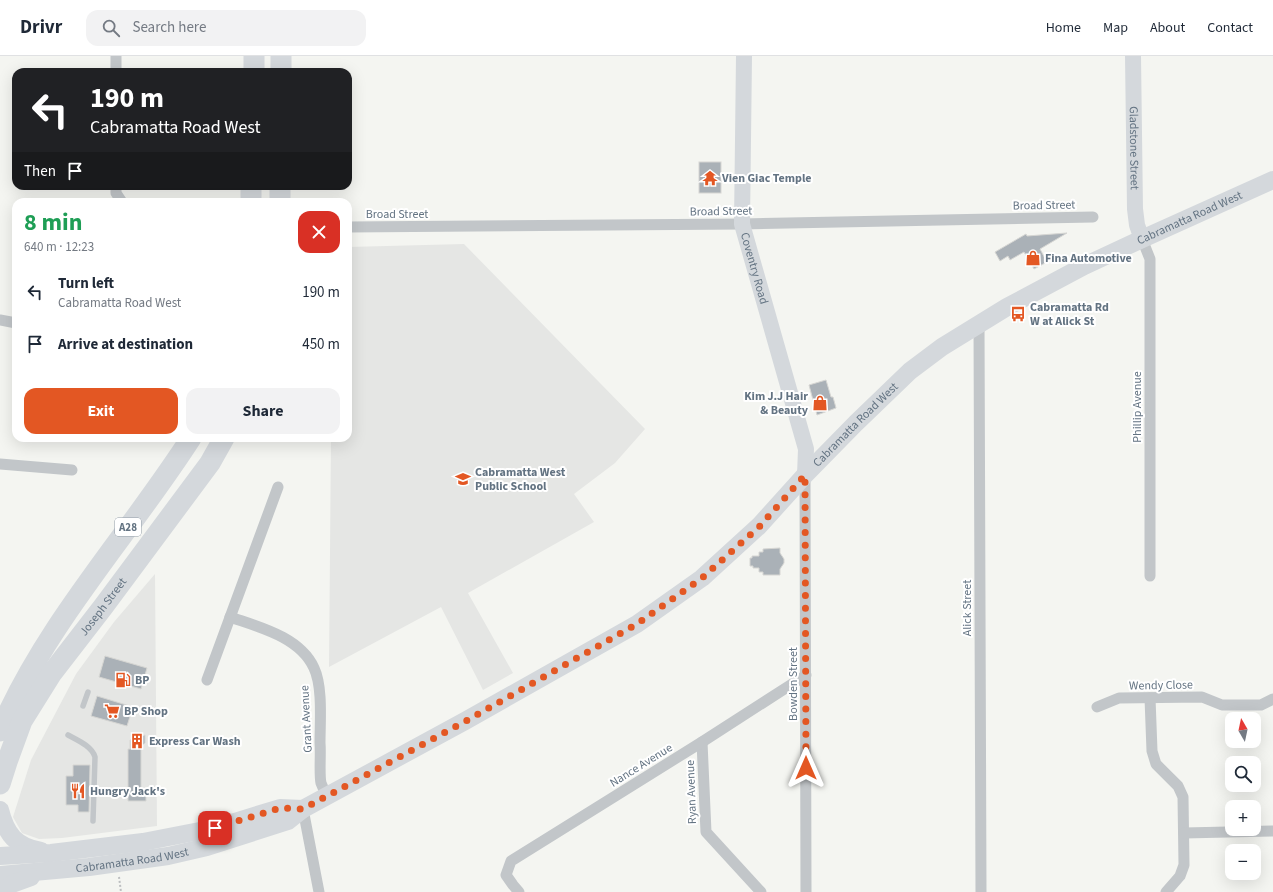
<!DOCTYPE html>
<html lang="en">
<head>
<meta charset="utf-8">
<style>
	body { margin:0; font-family:"Source Sans 3",sans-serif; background:#f2f2f3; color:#1f2937; height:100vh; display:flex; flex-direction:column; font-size:15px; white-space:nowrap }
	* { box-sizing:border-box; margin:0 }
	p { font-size:13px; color:#747a83 }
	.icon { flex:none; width:22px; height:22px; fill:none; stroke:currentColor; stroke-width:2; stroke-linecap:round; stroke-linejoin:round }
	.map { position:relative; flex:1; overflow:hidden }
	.sheet { position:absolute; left:12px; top:142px; width:340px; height:244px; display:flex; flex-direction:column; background:#fff; border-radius:12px; box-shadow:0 4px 16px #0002 }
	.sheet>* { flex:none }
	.top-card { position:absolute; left:12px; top:12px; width:340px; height:122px; border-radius:12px; box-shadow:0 4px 16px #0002; background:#202124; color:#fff; overflow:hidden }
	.needle { width:26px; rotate:351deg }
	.tools { position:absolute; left:1225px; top:656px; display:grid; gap:8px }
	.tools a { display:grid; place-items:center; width:36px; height:36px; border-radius:8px; background:#fff; box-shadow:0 4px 16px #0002; font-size:20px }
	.pin { position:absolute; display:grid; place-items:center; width:34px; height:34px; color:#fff; margin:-17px; border-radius:8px; box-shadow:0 2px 6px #0006 }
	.me { position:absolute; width:44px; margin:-22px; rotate:0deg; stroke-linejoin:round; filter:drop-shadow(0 0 3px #0008) }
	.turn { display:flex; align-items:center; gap:14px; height:84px; padding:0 12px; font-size:18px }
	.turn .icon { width:52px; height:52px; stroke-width:2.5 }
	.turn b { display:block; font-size:28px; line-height:34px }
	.then { display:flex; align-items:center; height:38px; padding:0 12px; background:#0003; gap:8px; font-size:15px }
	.round { display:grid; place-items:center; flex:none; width:42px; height:42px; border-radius:12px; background:#f2f2f3 }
	.summary { display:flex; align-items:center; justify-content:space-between; height:68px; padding:0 12px }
	h1 { font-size:24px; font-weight:700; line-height:30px; color:#1e9e55 }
	.primary-button { display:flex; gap:8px; margin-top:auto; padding:8px 12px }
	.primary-button a { flex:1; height:46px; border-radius:12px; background:#e35723; color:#fff; font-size:16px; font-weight:700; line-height:46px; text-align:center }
	.primary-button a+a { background:#f2f2f3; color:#1f2937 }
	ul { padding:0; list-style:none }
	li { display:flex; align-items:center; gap:12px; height:52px; padding:0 12px }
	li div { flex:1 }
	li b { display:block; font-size:15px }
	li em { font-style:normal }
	header { display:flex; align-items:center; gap:24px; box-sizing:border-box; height:56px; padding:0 20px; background:#fff; border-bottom:1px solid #e0e1e3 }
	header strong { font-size:19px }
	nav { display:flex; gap:22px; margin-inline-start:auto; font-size:14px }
	.search { width:280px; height:36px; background:#f2f2f3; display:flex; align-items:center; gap:10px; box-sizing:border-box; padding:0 14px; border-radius:12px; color:#747a83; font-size:15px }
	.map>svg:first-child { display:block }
	.built { fill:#e5e6e4 }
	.building { fill:#aab1b7; stroke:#d6d6d3 }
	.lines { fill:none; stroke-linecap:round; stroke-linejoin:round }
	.path { stroke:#bcbec0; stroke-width:2; stroke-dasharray:2 2; stroke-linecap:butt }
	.lane { stroke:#c2c6c9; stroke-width:5.5 }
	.street { stroke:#c2c6c9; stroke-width:11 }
	.secondary { stroke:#d4d8dc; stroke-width:16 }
	.primary { stroke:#d4d8dc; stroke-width:18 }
	.highway { stroke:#d4d8dc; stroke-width:21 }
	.route { stroke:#e35723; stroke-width:7; stroke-dasharray:0 12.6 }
	.labels { text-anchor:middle; stroke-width:4; stroke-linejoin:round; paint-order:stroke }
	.shield { fill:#fff; stroke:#929da8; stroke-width:1 }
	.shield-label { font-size:11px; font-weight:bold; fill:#637382 }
	.street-label { font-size:12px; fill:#637382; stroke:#fff }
	.poi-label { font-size:12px; font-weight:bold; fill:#637382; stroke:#fff; text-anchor:start }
</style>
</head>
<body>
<header>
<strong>Drivr</strong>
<div class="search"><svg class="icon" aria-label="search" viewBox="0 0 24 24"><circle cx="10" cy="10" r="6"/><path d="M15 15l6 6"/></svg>Search here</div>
<nav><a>Home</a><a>Map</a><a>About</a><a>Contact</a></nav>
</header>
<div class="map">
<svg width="1273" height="836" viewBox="0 0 1273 836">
	<rect width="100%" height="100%" fill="#f4f5f1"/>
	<g class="built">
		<polygon points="464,188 645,373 615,407 574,438 594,466 468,537 513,617 483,634 441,551 329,611 331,382 348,382 348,191"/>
		<polygon points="155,518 157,770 62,782 39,783 22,777 13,761 31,704 76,618 114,566"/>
	</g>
	<g class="building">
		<rect x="699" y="106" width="22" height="31"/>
		<polygon points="1067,177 1040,193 1047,206 1034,213 1024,196 1010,204 1008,200 1000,205 995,196 1026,178 1027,180"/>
		<polygon points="826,324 831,341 833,341 836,352 817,359 809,329"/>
		<polygon points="780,492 780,497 784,503 784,507 780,513 780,519 763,519 763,516 759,516 759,512 753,512 753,510 750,510 750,502 752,502 752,500 759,500 759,496 763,496 763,493"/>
		<polygon points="105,600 147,612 141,633 99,621"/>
		<polygon points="97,640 133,651 127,670 91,660"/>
		<polygon points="145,679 145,687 141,691 141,736 146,736 146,745 128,745 128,693 130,693 130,684"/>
		<polygon points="73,709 90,709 89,756 78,756 78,749 66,749 66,720 73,720"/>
	</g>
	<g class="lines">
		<polyline class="path" points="119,821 121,836"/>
		<g class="lane">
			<polyline points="83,650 88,636"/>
			<path d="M68 679C77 684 92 690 95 701L93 765"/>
		</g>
		<g class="street">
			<polyline points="116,0 116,16"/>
			<polyline points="116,130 116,137 122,146"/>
			<polyline points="348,171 742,168 1093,161"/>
			<polyline points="1142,183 1150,203 1150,520"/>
			<polyline points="0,264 16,267"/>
			<polyline points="979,268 981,836"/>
			<polyline points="0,408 72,414"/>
			<polyline points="805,419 806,836"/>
			<path d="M230 561C259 571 300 581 314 612 323 631 320 666 320 687 321 698 319 718 321 727 323 732 325 736 327 741"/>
			<polyline points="207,624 278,431"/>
			<polyline points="1150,642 1152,695 1156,708 1178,730 1183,741 1184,809 1180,820 1166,836"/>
			<polyline points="1097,651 1119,642 1202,641 1222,649 1261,649 1273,643"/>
			<polyline points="702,686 706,776 761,836"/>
			<polyline points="303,753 319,836"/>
			<polyline points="1184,777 1273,775"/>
			<polyline points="519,836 513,829 506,819 511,805 702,686 806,619"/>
		</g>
		<g class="secondary">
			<path id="s1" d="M744 0 742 168 806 393 805 419"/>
			<path id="s2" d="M1133 0 1135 153 1137 169 1142 183"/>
		</g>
		<g class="primary">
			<path d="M0 754C6 778 16 791 41 795"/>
			<polyline points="0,800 51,797 143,786 215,772 280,752 303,753"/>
			<path id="s3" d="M0 819 89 811 168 800 207 791 288 765 303 753 465 665 637 568 702 522 759 470 805 419 856 367 910 315 942 291 1007 251 1084 210 1142 183 1273 124"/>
			<polyline points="3,836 12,828 31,821"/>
		</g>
		<g class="highway">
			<polyline points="254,16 254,0"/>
			<polyline points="281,16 281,0"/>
			<polyline points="251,146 251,130"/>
			<polyline points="280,146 280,130"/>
			<path d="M0 675C47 566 128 480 191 382"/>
			<path id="s4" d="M0 728 7 706 22 665 52 617 103 551 210 407 224 382"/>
		</g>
	</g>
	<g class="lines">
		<polyline class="route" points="215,772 280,752 303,753 466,665 637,568 702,522 721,505 760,470 805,419 806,712"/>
	</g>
	<defs>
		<g id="temple-bare" transform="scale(1.2)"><path d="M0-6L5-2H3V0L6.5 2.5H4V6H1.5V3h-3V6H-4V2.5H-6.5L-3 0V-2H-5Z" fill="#e35723" stroke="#fff" stroke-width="2.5" paint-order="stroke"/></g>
		<g id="shop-bare" transform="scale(1.2)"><path d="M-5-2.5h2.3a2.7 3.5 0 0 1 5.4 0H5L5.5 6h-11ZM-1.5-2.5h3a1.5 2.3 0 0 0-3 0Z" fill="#e35723" stroke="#fff" stroke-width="2.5" paint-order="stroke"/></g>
		<g id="bus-bare" transform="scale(1.2)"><path d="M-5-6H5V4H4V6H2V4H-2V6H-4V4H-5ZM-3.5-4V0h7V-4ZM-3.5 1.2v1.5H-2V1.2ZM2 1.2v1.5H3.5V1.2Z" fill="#e35723" stroke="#fff" stroke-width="2.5" paint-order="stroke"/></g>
		<g id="school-bare" transform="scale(1.2)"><path d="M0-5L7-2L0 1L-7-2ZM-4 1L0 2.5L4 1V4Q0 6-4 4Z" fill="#e35723" stroke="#fff" stroke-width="2.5" paint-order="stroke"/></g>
		<g id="fuel-bare" transform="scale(1.2)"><path d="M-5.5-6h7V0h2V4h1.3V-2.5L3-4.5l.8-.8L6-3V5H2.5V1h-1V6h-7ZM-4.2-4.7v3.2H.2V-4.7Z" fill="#e35723" stroke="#fff" stroke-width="2.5" paint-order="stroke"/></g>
		<g id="supermarket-bare" transform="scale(1.2)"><path d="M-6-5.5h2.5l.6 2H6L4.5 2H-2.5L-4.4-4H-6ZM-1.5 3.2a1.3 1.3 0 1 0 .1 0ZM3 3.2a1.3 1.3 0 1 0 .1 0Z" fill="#e35723" stroke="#fff" stroke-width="2.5" paint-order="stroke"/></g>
		<g id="building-bare" transform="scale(1.2)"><path d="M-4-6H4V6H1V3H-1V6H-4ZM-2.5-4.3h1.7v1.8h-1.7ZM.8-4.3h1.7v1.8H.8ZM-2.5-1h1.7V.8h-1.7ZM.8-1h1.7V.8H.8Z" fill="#e35723" stroke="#fff" stroke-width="2.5" paint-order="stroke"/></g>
		<g id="restaurant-bare" transform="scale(1.2)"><path d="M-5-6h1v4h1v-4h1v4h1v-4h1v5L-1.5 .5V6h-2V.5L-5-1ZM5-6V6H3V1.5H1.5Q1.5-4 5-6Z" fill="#e35723" stroke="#fff" stroke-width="2.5" paint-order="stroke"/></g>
	</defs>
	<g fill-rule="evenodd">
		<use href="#temple-bare" x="710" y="122"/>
		<use href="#shop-bare" x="1033" y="202"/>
		<use href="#bus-bare" x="1018" y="258"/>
		<use href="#shop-bare" x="820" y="347"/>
		<use href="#school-bare" x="463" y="423"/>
		<use href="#fuel-bare" x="123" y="624"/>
		<use href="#supermarket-bare" x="112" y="655"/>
		<use href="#building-bare" x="137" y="685"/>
		<use href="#restaurant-bare" x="78" y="735"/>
	</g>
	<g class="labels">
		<rect class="shield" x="115" y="462" width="26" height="18" rx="3"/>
		<g class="shield-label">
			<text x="128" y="475">A28</text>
		</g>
		<g class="street-label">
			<text dy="4" stroke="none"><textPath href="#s2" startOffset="92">Gladstone Street</textPath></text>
			<text transform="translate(1044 149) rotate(-1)" y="4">Broad Street</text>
			<text transform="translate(721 155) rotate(-1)" y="4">Broad Street</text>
			<text x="397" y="162">Broad Street</text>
			<text dy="4" stroke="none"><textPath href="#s3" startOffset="1388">Cabramatta Road West</textPath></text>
			<text dy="4" stroke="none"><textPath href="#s1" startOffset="214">Coventry Road</textPath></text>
			<text transform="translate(1137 351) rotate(-90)" y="4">Phillip Avenue</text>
			<text dy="4" stroke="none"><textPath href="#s3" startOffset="992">Cabramatta Road West</textPath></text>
			<text dy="4" stroke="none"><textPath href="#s4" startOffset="207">Joseph Street</textPath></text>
			<text transform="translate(967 552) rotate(-90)" y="4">Alick Street</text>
			<text transform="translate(793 628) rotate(-90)" y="4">Bowden Street</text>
			<text transform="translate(1161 629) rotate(-1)" y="4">Wendy Close</text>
			<text transform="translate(306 663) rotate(-93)" y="4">Grant Avenue</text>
			<text transform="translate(641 709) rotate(-32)" y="4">Nance Avenue</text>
			<text transform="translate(691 736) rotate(-92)" y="4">Ryan Avenue</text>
			<text dy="4" stroke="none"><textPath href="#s3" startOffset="133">Cabramatta Road West</textPath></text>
		</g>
		<g class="poi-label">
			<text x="722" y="126">Vien Giac Temple</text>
			<text x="1045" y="206">Fina Automotive</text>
			<text x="1030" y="255">Cabramatta Rd<tspan x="1030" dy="14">W at Alick St</tspan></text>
			<text x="808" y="344" text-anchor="end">Kim J.J Hair<tspan x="808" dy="14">&amp; Beauty</tspan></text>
			<text x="475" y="420">Cabramatta West<tspan x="475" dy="14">Public School</tspan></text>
			<text x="135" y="628">BP</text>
			<text x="124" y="659">BP Shop</text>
			<text x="149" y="689">Express Car Wash</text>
			<text x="90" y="739">Hungry Jack's</text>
		</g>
	</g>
</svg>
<div class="tools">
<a><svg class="needle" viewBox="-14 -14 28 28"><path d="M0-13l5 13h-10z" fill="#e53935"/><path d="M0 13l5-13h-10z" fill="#747a83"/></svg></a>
<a><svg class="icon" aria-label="search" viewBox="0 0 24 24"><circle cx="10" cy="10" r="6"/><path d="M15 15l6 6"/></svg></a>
<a>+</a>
<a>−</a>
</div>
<div class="pin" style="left:215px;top:772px;background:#d93025"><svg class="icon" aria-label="arrive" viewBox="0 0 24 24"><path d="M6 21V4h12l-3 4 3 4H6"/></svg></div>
<svg class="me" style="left:806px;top:712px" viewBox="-20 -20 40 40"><path d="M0-17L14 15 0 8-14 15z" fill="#e35723" stroke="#fff" stroke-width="4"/></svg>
<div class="top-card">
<div class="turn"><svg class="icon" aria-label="left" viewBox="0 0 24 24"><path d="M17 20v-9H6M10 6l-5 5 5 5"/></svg><div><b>190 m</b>Cabramatta Road West</div></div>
<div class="then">Then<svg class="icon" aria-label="arrive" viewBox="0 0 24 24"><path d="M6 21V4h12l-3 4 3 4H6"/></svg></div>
</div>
<section class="sheet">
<div class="summary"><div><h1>8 min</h1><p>640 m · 12:23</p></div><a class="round" style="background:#d93025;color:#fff"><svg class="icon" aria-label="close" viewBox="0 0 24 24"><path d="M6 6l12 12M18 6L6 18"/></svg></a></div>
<ul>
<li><svg class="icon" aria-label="left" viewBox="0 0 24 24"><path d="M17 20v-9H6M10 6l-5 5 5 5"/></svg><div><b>Turn left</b><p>Cabramatta Road West</p></div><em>190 m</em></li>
<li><svg class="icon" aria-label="arrive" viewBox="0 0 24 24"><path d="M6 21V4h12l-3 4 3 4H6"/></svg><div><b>Arrive at destination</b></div><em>450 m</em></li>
</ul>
<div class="primary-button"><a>Exit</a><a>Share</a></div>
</section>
</div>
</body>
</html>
